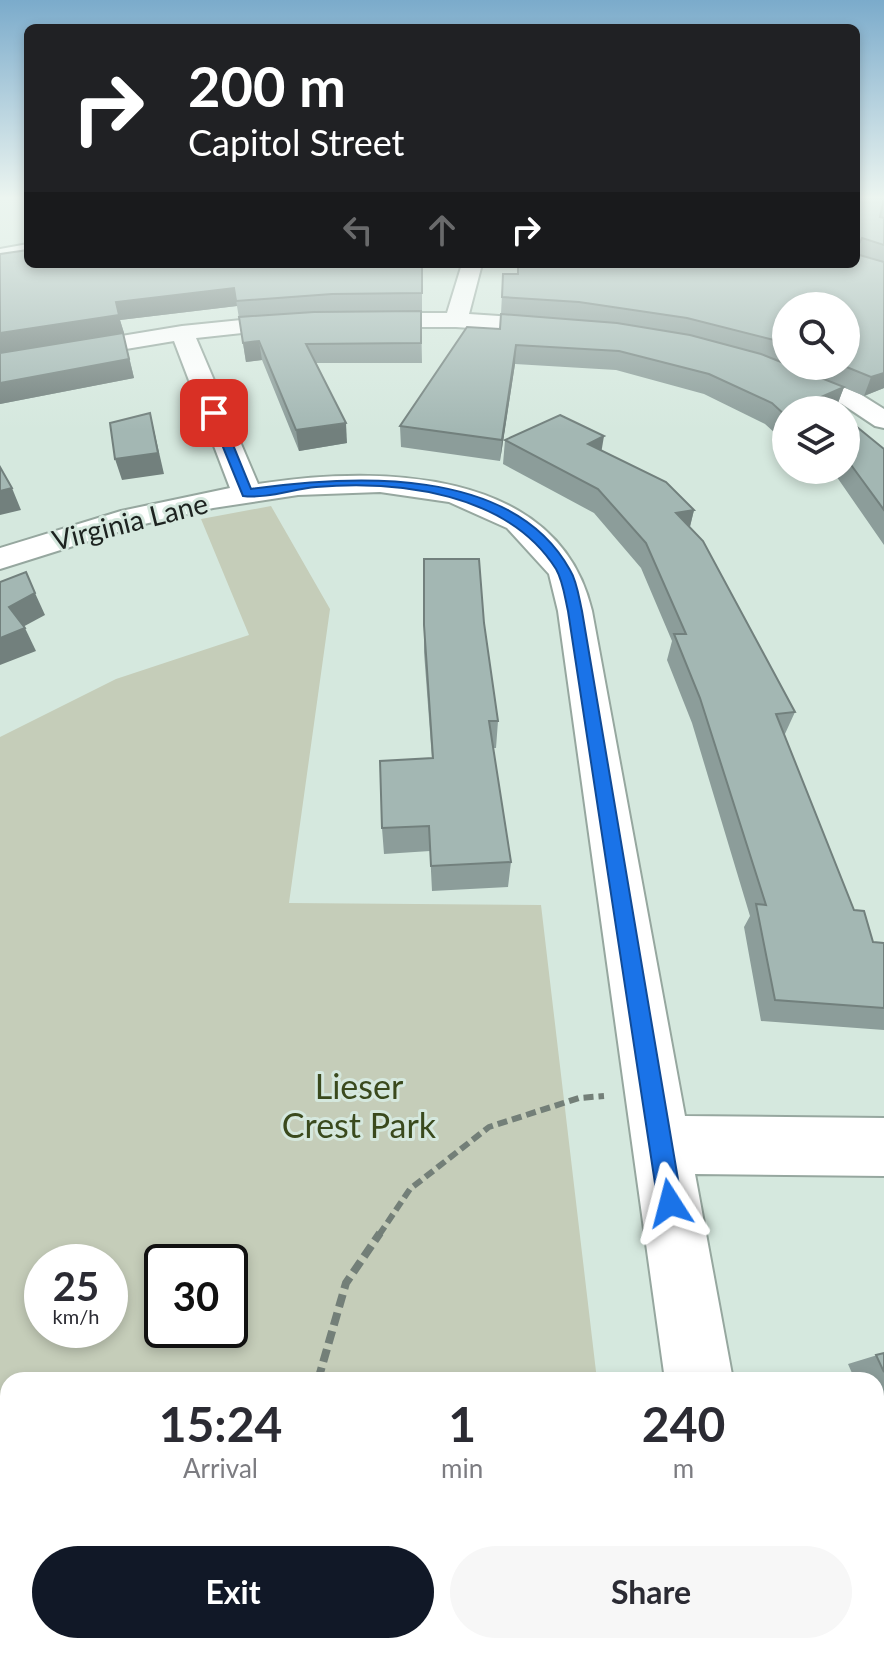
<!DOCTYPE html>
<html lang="en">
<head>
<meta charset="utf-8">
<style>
	body { margin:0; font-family:Lato,sans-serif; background:#f7f7f7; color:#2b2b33; height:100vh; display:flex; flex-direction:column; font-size:30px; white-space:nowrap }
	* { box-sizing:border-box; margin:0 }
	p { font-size:26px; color:#7c7c81 }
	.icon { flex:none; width:44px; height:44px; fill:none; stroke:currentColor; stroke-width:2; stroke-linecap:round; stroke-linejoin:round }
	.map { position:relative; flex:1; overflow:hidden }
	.side { position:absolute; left:0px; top:1372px; width:884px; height:282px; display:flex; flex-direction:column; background:#fff; border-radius:24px 24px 0 0; box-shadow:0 4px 12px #0003 }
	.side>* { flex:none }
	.banner { position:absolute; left:24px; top:24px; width:836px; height:244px; border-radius:12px; box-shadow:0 4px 12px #0003; background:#202124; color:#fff; overflow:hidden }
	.tools { position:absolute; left:772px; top:292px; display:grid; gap:16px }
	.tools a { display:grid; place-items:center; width:88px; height:88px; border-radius:50%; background:#fff; box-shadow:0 4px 12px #0003; font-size:40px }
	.speed { position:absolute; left:24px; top:1244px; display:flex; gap:16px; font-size:40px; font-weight:700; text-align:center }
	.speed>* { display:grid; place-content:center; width:104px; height:104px; border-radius:50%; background:#fff; box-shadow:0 4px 12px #0003; line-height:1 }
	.speed small { font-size:20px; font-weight:400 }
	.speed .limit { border:4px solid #111; border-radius:12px; background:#fff; color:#111 }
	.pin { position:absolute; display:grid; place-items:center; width:68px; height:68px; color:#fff; margin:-34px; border-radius:16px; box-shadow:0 4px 12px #0006 }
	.me { position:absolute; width:88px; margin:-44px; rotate:351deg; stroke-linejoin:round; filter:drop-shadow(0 0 6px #0008) }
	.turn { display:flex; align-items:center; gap:28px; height:168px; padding:0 32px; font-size:36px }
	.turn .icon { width:104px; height:104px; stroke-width:2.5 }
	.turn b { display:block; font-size:56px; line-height:68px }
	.lanes { display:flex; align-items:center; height:76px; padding:0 32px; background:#0003; justify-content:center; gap:40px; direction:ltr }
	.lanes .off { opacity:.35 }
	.eta { display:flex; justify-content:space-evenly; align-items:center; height:136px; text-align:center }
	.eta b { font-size:48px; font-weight:700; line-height:56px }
	.primary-button { display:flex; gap:16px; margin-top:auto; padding:16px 32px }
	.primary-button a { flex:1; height:92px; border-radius:48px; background:#111827; color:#fff; font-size:32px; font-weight:700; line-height:92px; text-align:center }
	.primary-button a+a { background:#f7f7f7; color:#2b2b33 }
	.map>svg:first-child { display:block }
	.green { fill:#c5cdb9; fill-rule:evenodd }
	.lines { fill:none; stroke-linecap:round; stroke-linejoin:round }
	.minor-casing { stroke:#96a79f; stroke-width:4 }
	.path-far1 { stroke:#737f78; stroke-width:6; stroke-dasharray:10 5; stroke-linecap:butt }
	.path { stroke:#737f78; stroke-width:8; stroke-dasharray:13 6; stroke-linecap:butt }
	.minor { fill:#fff; fill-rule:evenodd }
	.wall { fill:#8c9d9a }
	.shaded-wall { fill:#72807d }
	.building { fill:#a3b7b3; stroke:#72807d; stroke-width:2 }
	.route { fill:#1a73e8; stroke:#114b97; stroke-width:2 }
	.labels { text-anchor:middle; stroke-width:6; stroke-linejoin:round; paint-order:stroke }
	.street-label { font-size:28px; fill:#1d2320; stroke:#d5e8de }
	.near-park-label { font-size:34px; fill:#3a4a1d; stroke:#d5e8de }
</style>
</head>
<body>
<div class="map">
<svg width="884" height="1653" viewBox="0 0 884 1653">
	<rect width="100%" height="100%" fill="#d5e8de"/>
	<path class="green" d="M271 506 330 609 289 903 541 905 597 1380H8V1646H627L628 1653H0V737L116 679 249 635 201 519ZM42 1262H110V1330H42ZM162 1262H230V1330H162Z"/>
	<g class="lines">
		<g class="minor-casing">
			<g id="minor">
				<polygon points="28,244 28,256 0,261 0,249"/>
				<polygon points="462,264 482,264 469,314 558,320 566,322 569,327 566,332 558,334 456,327 363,327 352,320 363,313 447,313"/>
				<path d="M299 314 307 316 310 321 307 326 196 338 258 484C376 466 558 466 592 611L685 1116 884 1118V1176L695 1174 733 1380H665L558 611 549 574 507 528 449 502 380 492 298 495 213 508 140 525 0 569V548L121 511 230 488 174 341 0 370V356L182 326Z"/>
				<polygon points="786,364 860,394 884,409 884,428 875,426 842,404 777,376 774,371 777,366"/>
				<polygon points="703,1646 783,1646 784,1653 704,1653"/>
			</g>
		</g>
		<polyline class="path-far1" points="379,1235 410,1189 489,1127 579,1098 604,1096"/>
		<g class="path">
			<polyline points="318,1380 346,1283 380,1233"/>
			<polyline points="355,1646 358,1653"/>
		</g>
		<use href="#minor" class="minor"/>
	</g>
	<g class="wall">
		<polygon points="856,198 884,198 884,388 864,396 794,366 846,366 786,306 786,363 777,360 844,387 836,408 786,410 786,443 765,424 704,394 616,370 515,364 500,461 401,447 400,426 500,329 591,321 501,314 503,274 517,274 517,264 856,264"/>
		<polygon points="0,254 422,264 422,311 328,312 421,311 422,363 316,363 347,443 299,451 262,360 246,362 237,306 120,320 124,333 56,344 128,352 134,378 0,404"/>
		<polygon points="846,418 884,449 884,545 832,470 846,470"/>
		<polygon points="505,440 601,450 694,510 690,527 795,712 784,736 854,910 873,942 884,943 884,1030 761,1021 744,927 750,916 692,723 667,660 672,641 641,568 594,513 503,464"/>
		<polygon points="424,559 484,623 498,721 496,748 493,748 511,862 508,887 432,891 430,851 384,854 382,828 432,759 424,652"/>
		<polygon points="884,1353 884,1448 876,1429 876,1380 855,1380 848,1364"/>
	</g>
	<g class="shaded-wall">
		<polygon points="862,238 856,256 856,245"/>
		<polygon points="234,288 237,306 120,320 124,333 0,353 0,333 116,302"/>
		<polygon points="123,333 134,378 0,404 0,383"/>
		<polygon points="259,341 262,360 246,362 243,343"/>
		<polygon points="516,345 515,364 500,461 502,440"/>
		<polygon points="884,373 884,388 864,396 871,377"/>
		<polygon points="844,387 836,408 830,410 821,397"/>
		<polygon points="150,413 164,474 122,480 115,459"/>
		<polygon points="346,423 347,443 299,451 296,430"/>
		<polygon points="604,436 600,460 588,444"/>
		<polygon points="12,488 21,510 0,515 0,491"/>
		<polygon points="694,510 688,534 676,513"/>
		<polygon points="35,593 45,615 19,629 9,607"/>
		<polygon points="25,628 36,651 0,665 0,638"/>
	</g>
	<g class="building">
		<polygon points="856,198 884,198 880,217 884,218 884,245 862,238 858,245 856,245"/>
		<polygon points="28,250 28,264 422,264 422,293 332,294 236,301 234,288 116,302 119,315 0,333 0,254"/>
		<polygon points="856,254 884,262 884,373 871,377 844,366 846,366 846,306 786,306 786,343 687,318 579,302 502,297 503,274 518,274 518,264 856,264"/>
		<polygon points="421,311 421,343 306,344 346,423 296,430 259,341 243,343 239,317 314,312"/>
		<polygon points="501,314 617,323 690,335 761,354 786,364 786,366 791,366 844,387 821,397 837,410 786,410 786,416 772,403 709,374 619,351 516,345 502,440 400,426 467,327 500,329"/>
		<polygon points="123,333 129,359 0,383 0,353"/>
		<polygon points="150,413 158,453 115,459 110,423"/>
		<polygon points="560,415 604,436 588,444 666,482 694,510 676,513 703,541 795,712 776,714 854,910 864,911 873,942 884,943 884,1008 775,1000 756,904 766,905 700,698 674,634 686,634 646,543 598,489 505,440"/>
		<polygon points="846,418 884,449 884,510 846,458"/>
		<polygon points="0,467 12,488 0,491"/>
		<polygon points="424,559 479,559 484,623 498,721 489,721 511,862 431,866 429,826 382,828 380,761 433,758 424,625"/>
		<polygon points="26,572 35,593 9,607 25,628 0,638 0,582"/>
		<polygon points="884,1353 884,1372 876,1355"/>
	</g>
	<linearGradient id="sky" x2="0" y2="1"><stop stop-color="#7babcb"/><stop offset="0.46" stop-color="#ecf5f0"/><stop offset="1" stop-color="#ecf5f0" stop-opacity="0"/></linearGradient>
	<rect width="884" height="430" fill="url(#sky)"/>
	<path class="route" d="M214 410 220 413 251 489C351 475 512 465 570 570 577 581 579 598 582 611L682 1203 679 1212 670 1216 661 1212 658 1203 568 611C565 598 563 581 556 569 508 493 399 480 316 487 293 489 266 499 243 496L209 413Z"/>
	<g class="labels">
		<g class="street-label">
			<text transform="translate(130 522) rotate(-14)" y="10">Virginia Lane</text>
		</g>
		<g class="near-park-label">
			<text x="359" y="1099">Lieser<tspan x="359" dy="39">Crest Park</tspan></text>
		</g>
	</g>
</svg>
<div class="tools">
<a><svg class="icon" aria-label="search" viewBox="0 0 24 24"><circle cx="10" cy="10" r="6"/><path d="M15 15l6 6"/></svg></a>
<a><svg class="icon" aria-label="layers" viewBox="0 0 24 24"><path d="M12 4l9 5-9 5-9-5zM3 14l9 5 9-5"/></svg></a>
</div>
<div class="speed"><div>25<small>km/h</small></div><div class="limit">30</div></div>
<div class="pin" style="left:214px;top:413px;background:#d93025"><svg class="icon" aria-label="arrive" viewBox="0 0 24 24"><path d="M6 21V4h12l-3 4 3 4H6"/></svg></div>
<svg class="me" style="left:670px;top:1203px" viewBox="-20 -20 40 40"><path d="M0-17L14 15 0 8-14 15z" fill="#1a73e8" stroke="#fff" stroke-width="4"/></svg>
<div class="banner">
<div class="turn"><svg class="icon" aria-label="right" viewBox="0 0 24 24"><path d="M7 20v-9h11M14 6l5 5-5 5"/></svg><div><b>200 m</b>Capitol Street</div></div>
<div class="lanes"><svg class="icon off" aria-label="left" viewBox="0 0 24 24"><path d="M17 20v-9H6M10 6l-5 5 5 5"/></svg><svg class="icon off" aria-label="ahead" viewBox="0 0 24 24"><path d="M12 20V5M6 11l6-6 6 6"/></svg><svg class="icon" aria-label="right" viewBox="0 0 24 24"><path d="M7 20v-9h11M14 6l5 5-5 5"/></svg></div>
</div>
<section class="side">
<div class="eta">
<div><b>15:24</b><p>Arrival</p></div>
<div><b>1</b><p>min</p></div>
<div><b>240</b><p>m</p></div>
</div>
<div class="primary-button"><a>Exit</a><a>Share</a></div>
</section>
</div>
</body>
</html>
